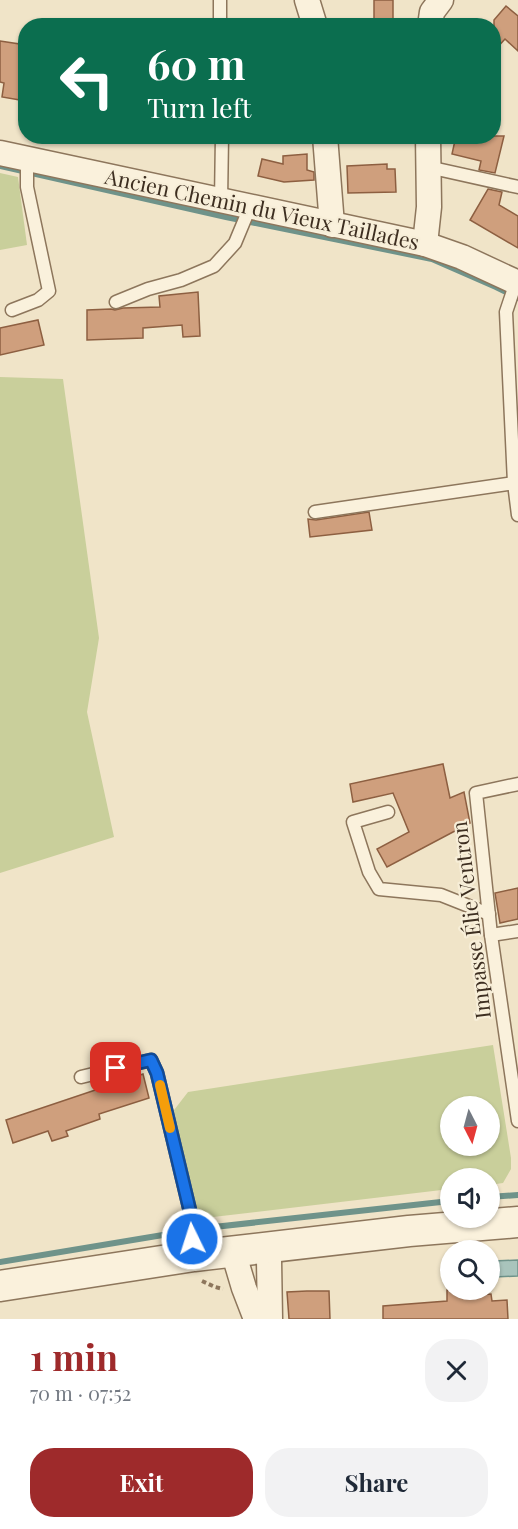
<!DOCTYPE html>
<html lang="en">
<head>
<meta charset="utf-8">
<style>
	body { margin:0; font-family:"Playfair Display",serif; background:#f2f2f3; color:#1f2937; height:100vh; display:flex; flex-direction:column; font-size:22px; white-space:nowrap }
	* { box-sizing:border-box; margin:0 }
	p { font-size:20px; color:#747a83 }
	.icon { flex:none; width:33px; height:33px; fill:none; stroke:currentColor; stroke-width:2; stroke-linecap:round; stroke-linejoin:round }
	.map { position:relative; height:1319px; overflow:hidden }
	.sheet { display:flex; flex-direction:column; background:#fff; flex:1 }
	.sheet>* { flex:none }
	.banner { position:absolute; left:18px; top:18px; width:483px; height:126px; border-radius:24px; box-shadow:0 2px 4px #0004; background:#0b6e4f; color:#fff; overflow:hidden }
	.needle { width:39px; rotate:174deg }
	.tools { position:absolute; left:440px; top:1096px; display:grid; gap:12px }
	.tools a { display:grid; place-items:center; width:60px; height:60px; border-radius:50%; background:#fff; box-shadow:0 2px 4px #0004; font-size:30px }
	.pin { position:absolute; display:grid; place-items:center; width:51px; height:51px; color:#fff; margin:-26px; border-radius:12px; box-shadow:0 3px 9px #0006 }
	.me { position:absolute; width:66px; margin:-33px; rotate:356deg; stroke-linejoin:round; filter:drop-shadow(0 0 4px #0008) }
	.turn { display:flex; align-items:center; gap:21px; height:126px; padding:0 30px; font-size:27px }
	.turn .icon { width:78px; height:78px; stroke-width:2.5 }
	.turn b { display:block; font-size:42px; line-height:51px }
	.round { display:grid; place-items:center; flex:none; width:63px; height:63px; border-radius:24px; background:#f2f2f3 }
	.head { display:flex; align-items:center; justify-content:space-between; height:102px; padding:0 30px }
	h1 { font-size:36px; font-weight:700; line-height:45px; color:#9e2a2b }
	.button { display:flex; gap:12px; margin-top:auto; padding:12px 30px }
	.button a { flex:1; height:69px; border-radius:24px; background:#9e2a2b; color:#fff; font-size:24px; font-weight:700; line-height:69px; text-align:center }
	.button a+a { background:#f2f2f3; color:#1f2937 }
	.map>svg:first-child { display:block }
	.green { fill:#c9cf9b; fill-rule:evenodd }
	.water { fill:#a9c4bc; stroke:#6f938a; stroke-width:1.5 }
	.lines { fill:none; stroke-linecap:round; stroke-linejoin:round }
	.stream { stroke:#6f938a; stroke-width:6 }
	.building { fill:#cf9f7d; stroke:#8d5f41; stroke-width:1.5 }
	.service-casing { stroke:#8d765c; stroke-width:15 }
	.minor-casing { stroke:#8d765c; stroke-width:27 }
	.tertiary-casing { stroke:#8d765c; stroke-width:33 }
	.path { stroke:#8d765c; stroke-width:4; stroke-dasharray:4.5 3; stroke-linecap:butt }
	.service { stroke:#faf1dc; stroke-width:12 }
	.minor { stroke:#faf1dc; stroke-width:24 }
	.tertiary { stroke:#faf1dc; stroke-width:30 }
	.route-casing { stroke:#114b97; stroke-width:15 }
	.route { stroke:#1a73e8; stroke-width:10 }
	.slow { stroke:#f59e0b; stroke-width:10 }
	.labels { text-anchor:middle; stroke-width:4.5; stroke-linejoin:round; paint-order:stroke }
	.street-label { font-size:21px; fill:#3d2e20; stroke:#f7eed8 }
</style>
</head>
<body>
<div class="map">
<svg width="518" height="1319" viewBox="0 0 518 1319">
	<rect width="100%" height="100%" fill="#f0e4c8"/>
	<g class="green">
		<polygon points="0,173 18,177 27,245 0,250"/>
		<polygon points="0,377 63,379 99,638 87,712 114,837 0,873"/>
		<path d="M493 1045 511 1158V1169L503 1183 489 1185V1179H450V1189L196 1219 171 1114 188 1092ZM450 1107H489V1146H450Z"/>
	</g>
	<polygon class="water" points="518,1260 518,1276 494,1277 494,1261"/>
	<g class="lines">
		<g class="stream">
			<polyline points="0,166 226,217 432,259 496,287 518,298"/>
			<polyline points="489,1197 518,1195"/>
			<polyline points="0,1262 205,1228 450,1201"/>
		</g>
	</g>
	<g class="building">
		<rect x="374" y="0" width="19" height="26"/>
		<polygon points="506,6 518,16 518,51 505,39 494,51 494,20"/>
		<polygon points="0,41 26,45 26,101 2,97 4,83 0,82"/>
		<polygon points="456,136 504,136 495,173 479,170 481,161 452,154"/>
		<polygon points="307,154 307,170 314,172 314,180 284,182 258,176 262,159 283,164 283,156"/>
		<polygon points="387,164 387,169 395,169 396,192 348,193 347,166"/>
		<polygon points="488,189 502,192 499,205 518,216 518,248 470,220"/>
		<polygon points="198,292 200,336 183,337 182,325 143,328 143,338 87,340 87,310 111,309 115,310 123,308 160,307 159,296"/>
		<polygon points="38,320 44,345 0,355 0,328"/>
		<polygon points="369,512 372,530 310,537 308,519 316,520"/>
		<polygon points="443,764 450,798 464,792 470,823 387,867 377,849 409,832 393,793 353,802 350,784"/>
		<polygon points="518,888 518,919 500,923 495,893"/>
		<polygon points="143,1074 149,1098 99,1114 100,1119 66,1131 68,1136 52,1141 48,1131 13,1143 6,1120"/>
		<polygon points="447,1290 480,1290 480,1295 491,1294 492,1301 507,1300 508,1319 383,1319 383,1306 447,1301"/>
		<polygon points="307,1291 329,1291 330,1319 289,1319 287,1292"/>
	</g>
	<g class="lines">
		<g class="service-casing">
			<g id="service">
				<polyline points="220,0 220,26"/>
				<polyline points="428,167 518,187"/>
				<polyline points="221,201 222,136"/>
				<polyline points="516,282 506,312 514,483 518,515"/>
				<polyline points="116,302 148,289 181,280 214,266 235,243 250,207"/>
				<polyline points="12,310 38,300 49,291 27,187 27,159"/>
				<polyline points="315,512 514,483"/>
				<polyline points="518,784 476,793 491,935 518,1121"/>
				<polyline points="388,812 353,822 369,872 379,889 441,895 489,914"/>
				<polyline points="491,935 518,931"/>
				<polyline points="81,1077 151,1060 157,1073 190,1211 192,1239 194,1256"/>
			</g>
		</g>
		<g class="minor-casing">
			<g id="minor">
				<polyline points="307,0 315,26"/>
				<polyline points="430,26 432,12 441,0"/>
				<polyline points="325,136 332,225"/>
				<polyline points="0,153 425,244 462,257 518,283"/>
				<polyline points="425,244 429,207 428,136"/>
				<polyline points="233,1251 244,1288 256,1319"/>
				<polyline points="270,1319 269,1260 270,1247"/>
			</g>
		</g>
		<g class="tertiary-casing">
			<polyline id="tertiary" points="0,1286 194,1256 409,1231 518,1222"/>
		</g>
		<polyline class="path" points="202,1281 215,1287 223,1289"/>
		<use href="#service" class="service"/>
		<use href="#minor" class="minor"/>
		<use href="#tertiary" class="tertiary"/>
	</g>
	<g class="lines">
		<g class="route-casing">
			<polyline id="route" points="116,1068 151,1060 157,1073 190,1211 192,1239"/>
		</g>
		<use href="#route" class="route"/>
		<polyline class="slow" points="160,1085 170,1128"/>
	</g>
	<g class="labels">
		<g class="street-label">
			<text transform="translate(262 210) rotate(12)" y="7">Ancien Chemin du Vieux Taillades</text>
			<text transform="translate(472 920) rotate(-97)" y="7">Impasse Élie Ventron</text>
		</g>
	</g>
</svg>
<div class="tools">
<a><svg class="needle" viewBox="-14 -14 28 28"><path d="M0-13l5 13h-10z" fill="#e53935"/><path d="M0 13l5-13h-10z" fill="#747a83"/></svg></a>
<a><svg class="icon" aria-label="sound" viewBox="0 0 24 24"><path d="M4 9h4l5-4v14l-5-4H4zM17 9q2 3 0 6"/></svg></a>
<a><svg class="icon" aria-label="search" viewBox="0 0 24 24"><circle cx="10" cy="10" r="6"/><path d="M15 15l6 6"/></svg></a>
</div>
<div class="pin" style="left:116px;top:1068px;background:#d93025"><svg class="icon" aria-label="arrive" viewBox="0 0 24 24"><path d="M6 21V4h12l-3 4 3 4H6"/></svg></div>
<svg class="me" style="left:192px;top:1239px" viewBox="-20 -20 40 40"><circle r="17" fill="#1a73e8" stroke="#fff" stroke-width="3"/><path d="M0-11L8 9 0 5-8 9z" fill="#fff"/></svg>
<div class="banner">
<div class="turn"><svg class="icon" aria-label="left" viewBox="0 0 24 24"><path d="M17 20v-9H6M10 6l-5 5 5 5"/></svg><div><b>60 m</b>Turn left</div></div>
</div>
</div>
<section class="sheet">
<div class="head"><div><h1>1 min</h1><p>70 m · 07:52</p></div><a class="round"><svg class="icon" aria-label="close" viewBox="0 0 24 24"><path d="M6 6l12 12M18 6L6 18"/></svg></a></div>
<div class="button"><a>Exit</a><a>Share</a></div>
</section>
</body>
</html>
